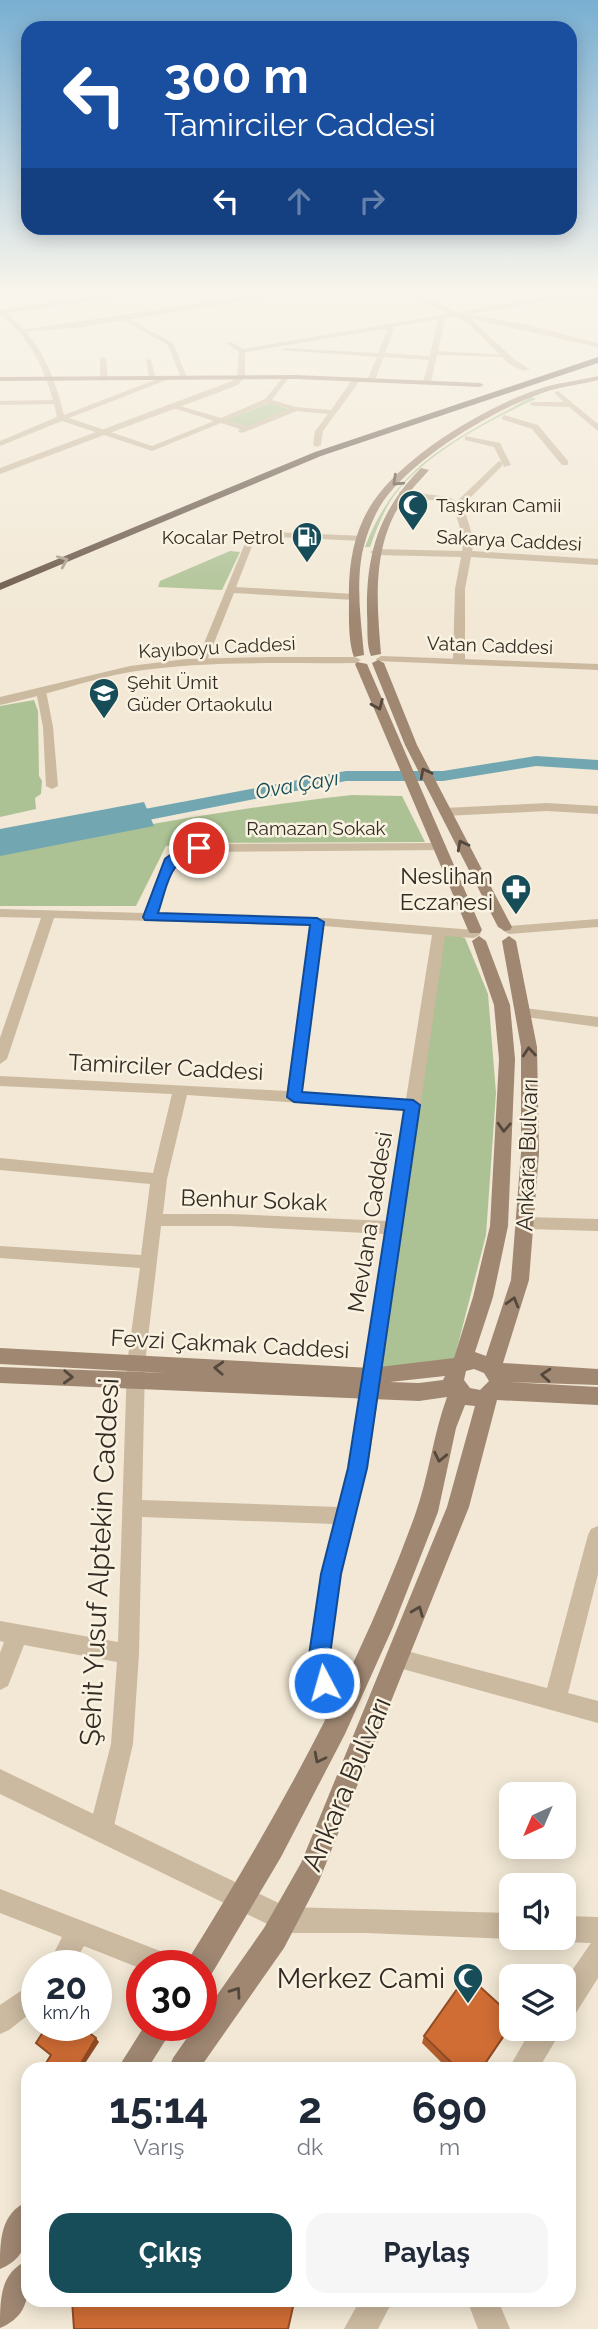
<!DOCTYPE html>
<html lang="tr">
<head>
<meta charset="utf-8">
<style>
	body { margin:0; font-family:Raleway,sans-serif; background:#f6f6f7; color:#1f2937; height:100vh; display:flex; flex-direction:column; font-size:26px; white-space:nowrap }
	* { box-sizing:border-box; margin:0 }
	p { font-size:23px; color:#747a83 }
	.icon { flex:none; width:38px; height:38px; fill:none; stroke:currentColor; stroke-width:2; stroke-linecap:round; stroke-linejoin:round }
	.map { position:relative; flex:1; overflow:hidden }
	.sheet { position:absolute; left:21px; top:2062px; width:555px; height:245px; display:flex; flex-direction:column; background:#fff; border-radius:21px; box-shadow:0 4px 18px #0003 }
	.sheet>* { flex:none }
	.top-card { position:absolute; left:21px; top:21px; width:556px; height:214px; border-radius:21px; box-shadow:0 4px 18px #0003; background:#1a4fa0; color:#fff; overflow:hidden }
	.needle { width:46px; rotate:224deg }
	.controls { position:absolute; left:499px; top:1782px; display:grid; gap:14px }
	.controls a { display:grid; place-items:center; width:77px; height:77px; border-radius:14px; background:#fff; box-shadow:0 4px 18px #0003; font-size:35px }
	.speed { position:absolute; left:21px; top:1950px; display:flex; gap:14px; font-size:35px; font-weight:700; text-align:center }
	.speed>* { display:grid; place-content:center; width:91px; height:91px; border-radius:50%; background:#fff; box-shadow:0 4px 18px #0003; line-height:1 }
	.speed small { font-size:18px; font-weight:400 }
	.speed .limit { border:10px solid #d22; background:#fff; color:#111 }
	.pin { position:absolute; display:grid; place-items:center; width:60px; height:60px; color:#fff; margin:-30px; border:4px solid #fff; border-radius:50%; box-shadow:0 2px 7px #0007 }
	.me { position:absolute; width:77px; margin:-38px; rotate:354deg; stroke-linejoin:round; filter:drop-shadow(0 0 5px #0008) }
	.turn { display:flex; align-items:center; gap:24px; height:147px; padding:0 28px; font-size:32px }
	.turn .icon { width:91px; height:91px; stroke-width:2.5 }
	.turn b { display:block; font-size:49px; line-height:60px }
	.lanes { display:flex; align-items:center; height:66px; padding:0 28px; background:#0003; justify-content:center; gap:35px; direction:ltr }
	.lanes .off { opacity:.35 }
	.eta { display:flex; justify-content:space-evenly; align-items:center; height:119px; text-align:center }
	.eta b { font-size:42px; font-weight:700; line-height:49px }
	.action { display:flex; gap:14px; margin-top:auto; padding:14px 28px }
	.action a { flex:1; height:80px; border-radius:21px; background:#174d59; color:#fff; font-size:28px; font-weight:700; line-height:80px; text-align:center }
	.action a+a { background:#f6f6f7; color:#1f2937 }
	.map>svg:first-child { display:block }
	.green { fill:#adc294 }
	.water { fill:#72a7b2 }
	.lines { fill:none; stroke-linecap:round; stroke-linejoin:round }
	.river { fill:#72a7b2; fill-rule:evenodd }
	.minor { fill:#cbb9a0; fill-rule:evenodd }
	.tertiary { fill:#cbb9a0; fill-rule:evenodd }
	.secondary { fill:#9f8772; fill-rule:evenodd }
	.trunk { fill:#675547; fill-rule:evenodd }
	.wall { fill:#b35e2e }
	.shaded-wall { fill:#924c25 }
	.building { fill:#d06d35; stroke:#924c25; stroke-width:2 }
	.oneway { stroke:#54473b }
	.oneway2 { stroke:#a99c8c }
	.route { fill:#1a73e8; stroke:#114b97; stroke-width:2 }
	.labels { text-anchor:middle; stroke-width:5; stroke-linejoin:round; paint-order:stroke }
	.far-poi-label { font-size:19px; fill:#342b24; stroke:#faf2e1; text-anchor:start }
	.far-street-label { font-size:19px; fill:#342b24; stroke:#faf2e1 }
	.far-water-label { font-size:21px; font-style:italic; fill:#174d59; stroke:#faf2e1 }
	.poi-label { font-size:23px; fill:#342b24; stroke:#faf2e1; text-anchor:end }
	.street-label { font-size:23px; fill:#342b24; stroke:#faf2e1 }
	.near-street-label { font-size:28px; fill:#342b24; stroke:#faf2e1 }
	.near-poi-label { font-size:28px; fill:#342b24; stroke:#faf2e1; text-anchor:end }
</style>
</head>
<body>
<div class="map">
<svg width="598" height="2329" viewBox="0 0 598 2329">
	<rect width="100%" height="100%" fill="#f2e8d5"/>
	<g class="green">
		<path d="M531 397 536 399C489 420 428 452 396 493 384 509 377 528 370 547H365C397 462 458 439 531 397Z"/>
		<polygon points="269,403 291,410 247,427 226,420"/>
		<polygon points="230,551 240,552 222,590 158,587 160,581"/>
		<polygon points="34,700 38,711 39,776 42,781 41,794 35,798 36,809 0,817 0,706"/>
		<path d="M352 795 402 796 425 842 190 843 166 846 136 906H0V853C117 830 233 808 352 795Z"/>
		<polygon points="439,931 465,938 488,994 496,1093 486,1235 454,1360 379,1369"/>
	</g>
	<polygon class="water" points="144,802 154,826 0,856 0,829"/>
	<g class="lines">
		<polygon class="river" points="536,756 598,760 598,770 536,766 443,781 346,781 118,826 109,820 118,814 346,771 443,771"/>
		<g class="minor">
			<path d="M122 293H142L6 313C40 339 54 374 64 415L165 376 172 378 69 418 152 446 214 421 173 408V404L221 418 265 399 285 375 289 377 272 400 296 407 331 410 354 377 361 379 323 431 321 445 317 447 313 445 315 431 328 414 297 411 242 433 238 431 240 429 221 423 152 451 62 421 0 446V441L57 417 54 404 0 405V401L53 400C43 365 29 337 0 314V310ZM268 403 289 409 247 426 228 420Z"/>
			<polygon points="212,293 220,293 233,302 228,303"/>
			<path d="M598 295V299L553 300 445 318 438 351 508 355 505 357 437 355 431 382 427 384 423 382 429 360 384 357 375 380 371 382 367 380 377 357 281 350 284 348 378 353 387 331 385 329 245 352V377L241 379 237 377 239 352 226 343 231 342 243 349 553 296ZM438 319 430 356 385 353 394 330 392 327Z"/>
			<polygon points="123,318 127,318 173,343 188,380 181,378 168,345 123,320"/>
			<polygon points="103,357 106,359 108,379 104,381 100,379 100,359"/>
			<polygon points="146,359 151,360 156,380 149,378"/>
			<polygon points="504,415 538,425 568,461 568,465 562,465 532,429 501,419"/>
			<polygon points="465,436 500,443 511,465 504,467 494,447 465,440"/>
			<polygon points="402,491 449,497 462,505 458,508 447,502 399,496 399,492"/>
			<polygon points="250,531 365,536 365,540 362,541 256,536 236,587 354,594 359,597 354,600 234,593 206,663 197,665 196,663"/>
			<polygon points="381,656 598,664 598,670 377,661 376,659"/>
			<polygon points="41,688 46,691 53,727 58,786 52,789 46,786 43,727 36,691"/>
			<polygon points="547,803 598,806 598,814 547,811 445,816 439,812 445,808"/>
			<path d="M440 843 446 847 444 850 200 852C170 862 166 886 158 913L324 918 474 930 481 934 474 938 445 936 368 1468 341 1574 330 1662 347 1725 344 1733 336 1736 328 1733 308 1662 321 1574 334 1524 142 1517 139 1654 133 1744 113 1830 109 1838 101 1842 93 1838 89 1830 111 1744 117 1662 24 1645 8 1686 0 1690V1653L4 1642 0 1641V1621L118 1642 127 1364 140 1268 0 1258V1246L141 1255 150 1184 0 1170V1158L153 1173 172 1094 0 1086V1076L287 1091 310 926 54 918 7 1059 0 1064V1038L41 918 0 917V909L145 913C156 879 160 855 199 844ZM324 926 432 935 406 1099 302 1092ZM187 1095 404 1110 387 1221 231 1214H163L167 1179ZM161 1226H231L385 1234 348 1468 338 1507 142 1500 145 1364Z"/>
			<polygon points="524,1008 598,1017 598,1027 519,1016 517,1013"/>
			<polygon points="526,1217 598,1219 598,1231 526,1229 520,1227 518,1223 520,1219"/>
			<polygon points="598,1526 598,1574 568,1693 598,1701 598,1723 392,1666 388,1659 392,1652 399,1649 547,1688 588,1535 591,1529"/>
			<polygon points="0,1889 173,1956 176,1965 142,1965 142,1969 84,1946 73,1965 48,1965 62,1937 0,1913"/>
			<polygon points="37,1980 37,2008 9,2030 0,2034 0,2005"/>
		</g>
		<g class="tertiary">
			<polygon points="270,293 289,293 83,327 25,332 21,330"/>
			<polygon points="405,293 415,293 454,311 532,326 598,343 598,347 471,319 515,360 530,369 523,371 509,364 468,323"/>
			<polygon points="593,293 598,293 598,297"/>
			<polygon points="238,375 245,377 238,385 0,474 0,468 232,381"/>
			<polygon points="558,391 598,424 598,431 569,407 533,406 529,404 533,402 564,402 554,393"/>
			<polygon points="499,461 502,462 502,466 463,505 474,541 472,551 598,559 598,565 471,557 465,589 465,661 459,664 453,661 455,589 461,557 375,555 370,552 375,549 462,551 464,541 453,505"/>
			<path d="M271 657H355L361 660 355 663C280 664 204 660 130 672 86 680 44 696 0 705V697L130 666 186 659Z"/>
			<polygon points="598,919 598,927 509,934 502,930 509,926"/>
			<polygon points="0,1769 287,1907 511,1913 511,1937 516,1937 511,1939 366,1933 286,1933 0,1794"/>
			<polygon points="564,1916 598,1917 598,1978 574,2016 564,2020 564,1982 591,1943 564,1942 555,1938 564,1937"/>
			<polygon points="532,2028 563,2028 539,2068 509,2068"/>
			<polygon points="360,2300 393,2300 378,2329 344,2329"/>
			<polygon points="467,2300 498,2300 510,2329 478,2329"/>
		</g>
		<g class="secondary">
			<polygon points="296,375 480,383 484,385 480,387 296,379 0,381 0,377"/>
			<path d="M598 376V380C583 384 566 386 551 390 497 407 418 454 384 500 373 516 366 536 362 554 356 587 361 622 364 655L354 657C348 641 349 617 349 599 348 565 354 530 373 502 406 453 490 404 545 387 563 382 581 380 598 376Z"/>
			<path d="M421 468 429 470C418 483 406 494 398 508 372 552 377 606 381 654L371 656C366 644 368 627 367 613 366 553 379 511 421 468Z"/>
			<polygon points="378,660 384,663 417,745 512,927 510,930 505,931 498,927 405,745 372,663"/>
			<polygon points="357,662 367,664 482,930 480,933 470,933 468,930 355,664"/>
			<path d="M479 936 486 941 510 1005 515 1059 508 1226 493 1297 475 1352 486 1356 511 1280 521 1153V1047L502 941 509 936 516 941 537 1047 539 1153 529 1280 503 1363 598 1369V1385L508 1382 598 1387V1405L497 1400 469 1507 319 1881 284 1948 200 2068H169L173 2058 196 2025H201V2018L264 1928 301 1863 447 1507 475 1406 465 1405 456 1428 438 1512 393 1627 345 1734 281 1857 211 1975 201 1979V1965H187L191 1955C278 1815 359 1670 415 1515 429 1476 433 1435 447 1397L419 1401 0 1383V1367L167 1373 0 1364V1348L371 1368 454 1358 473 1297 490 1226 499 1059 494 1005 472 941ZM474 1369 484 1373 489 1381 480 1390 470 1388 464 1380 466 1371ZM445 1376 443 1380 419 1383 390 1382Z"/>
			<polygon points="145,2025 175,2025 148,2068 118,2068"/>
			<path d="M28 2201C28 2230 32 2256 0 2269 0 2240 0 2214 28 2201Z"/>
			<path d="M28 2260C28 2289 33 2314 0 2328 0 2298 0 2273 28 2260Z"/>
		</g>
		<polygon class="trunk" points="598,357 598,363 321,456 0,590 0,583 315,452"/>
	</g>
	<polygon class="wall" points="511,2015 511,2027 483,2068 447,2068 422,2043 424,2036"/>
	<polygon class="shaded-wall" points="96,2038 99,2042 82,2068 78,2068"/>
	<g class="building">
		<polygon points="467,1975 511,2015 511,2025 482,2068 457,2068 424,2036"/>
		<polygon points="74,2025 79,2025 96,2038 78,2068 43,2068 51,2055 36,2043 47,2026 65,2040"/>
		<polygon points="72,2300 292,2300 293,2307 288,2329 74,2329"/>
	</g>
	<defs><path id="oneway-chevron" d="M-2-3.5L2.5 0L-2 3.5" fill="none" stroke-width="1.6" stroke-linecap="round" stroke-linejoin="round" transform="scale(1.75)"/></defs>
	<g class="oneway">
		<use href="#oneway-chevron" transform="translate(397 481) rotate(137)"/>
		<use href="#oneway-chevron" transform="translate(378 705) rotate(67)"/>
		<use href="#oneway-chevron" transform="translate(425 773) rotate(-117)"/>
		<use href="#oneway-chevron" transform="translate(462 845) rotate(-118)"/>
		<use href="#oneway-chevron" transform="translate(529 1052) rotate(-95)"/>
		<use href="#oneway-chevron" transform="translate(504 1127) rotate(93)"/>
		<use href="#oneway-chevron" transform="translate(513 1302) rotate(-74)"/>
		<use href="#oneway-chevron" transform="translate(219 1368) rotate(-177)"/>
		<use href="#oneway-chevron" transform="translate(546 1375) rotate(-176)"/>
		<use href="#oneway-chevron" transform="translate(68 1377) rotate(2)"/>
		<use href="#oneway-chevron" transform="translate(440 1457) rotate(102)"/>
		<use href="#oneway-chevron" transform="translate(418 1611) rotate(-68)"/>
		<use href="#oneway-chevron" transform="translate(319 1758) rotate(117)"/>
		<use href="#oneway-chevron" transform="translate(236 1992) rotate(-55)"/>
	</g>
	<use class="oneway2" href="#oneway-chevron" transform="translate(63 561) rotate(-23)"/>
	<linearGradient id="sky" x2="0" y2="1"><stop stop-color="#79afd2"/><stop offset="0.47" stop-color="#f9f5ec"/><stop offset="1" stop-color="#f9f5ec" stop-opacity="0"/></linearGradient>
	<rect width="598" height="620" fill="url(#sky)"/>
	<path class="route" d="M199 844 203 845V851C167 861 169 881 158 913L317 918 324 922 302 1092 413 1100 420 1105 367 1468 341 1574 329 1662 335 1683 332 1691 324 1694 317 1691 308 1662 321 1574 348 1468 404 1110 294 1102 287 1097 310 925 145 920 143 917 165 859 177 850Z"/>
	<defs>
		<g id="mosque-pin" transform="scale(1.575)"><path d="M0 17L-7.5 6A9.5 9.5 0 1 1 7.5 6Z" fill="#174d59" stroke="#faf2e1"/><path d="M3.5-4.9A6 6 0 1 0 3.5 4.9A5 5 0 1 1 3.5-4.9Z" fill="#fff"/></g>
		<g id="fuel-pin" transform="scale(1.575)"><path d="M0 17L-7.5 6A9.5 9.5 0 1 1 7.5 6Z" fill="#174d59" stroke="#faf2e1"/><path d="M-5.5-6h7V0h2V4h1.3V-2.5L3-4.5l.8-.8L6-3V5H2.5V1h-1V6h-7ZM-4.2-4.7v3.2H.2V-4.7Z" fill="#fff"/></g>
		<g id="school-pin" transform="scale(1.575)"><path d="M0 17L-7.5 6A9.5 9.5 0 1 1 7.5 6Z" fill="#174d59" stroke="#faf2e1"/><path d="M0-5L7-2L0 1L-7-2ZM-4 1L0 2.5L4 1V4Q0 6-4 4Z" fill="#fff"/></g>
		<g id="pharmacy-pin" transform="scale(1.575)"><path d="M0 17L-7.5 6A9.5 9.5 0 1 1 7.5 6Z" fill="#174d59" stroke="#faf2e1"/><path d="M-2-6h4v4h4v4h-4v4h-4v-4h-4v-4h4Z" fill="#fff"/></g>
	</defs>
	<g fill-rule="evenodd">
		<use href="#mosque-pin" x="413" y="505"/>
		<use href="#fuel-pin" x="307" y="537"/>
		<use href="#school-pin" x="104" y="693"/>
		<use href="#pharmacy-pin" x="516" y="889"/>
		<use href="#mosque-pin" x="468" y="1978"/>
	</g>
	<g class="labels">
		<g class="far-poi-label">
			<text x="436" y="512">Taşkıran Camii</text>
			<text x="284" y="544" text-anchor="end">Kocalar Petrol</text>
			<text x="127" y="689">Şehit Ümit<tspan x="127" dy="22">Güder Ortaokulu</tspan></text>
		</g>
		<g class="far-street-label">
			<text transform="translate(509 540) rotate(3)" y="7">Sakarya Caddesi</text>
			<text transform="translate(490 645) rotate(2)" y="7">Vatan Caddesi</text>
			<text transform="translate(217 647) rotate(-3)" y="7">Kayıboyu Caddesi</text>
			<text x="316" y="835">Ramazan Sokak</text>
		</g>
		<g class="far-water-label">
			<text transform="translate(297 785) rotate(-10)" y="7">Ova Çayı</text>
		</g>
		<g class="poi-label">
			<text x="493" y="884">Neslihan<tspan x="493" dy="26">Eczanesi</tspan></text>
		</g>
		<g class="street-label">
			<text transform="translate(166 1067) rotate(3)" y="8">Tamirciler Caddesi</text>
			<text transform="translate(527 1155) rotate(-88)" y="8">Ankara Bulvarı</text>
			<text transform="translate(254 1200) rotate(2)" y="8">Benhur Sokak</text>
			<text transform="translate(370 1222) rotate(-81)" y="8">Mevlana Caddesi</text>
			<text transform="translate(230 1344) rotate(3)" y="8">Fevzi Çakmak Caddesi</text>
		</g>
		<g class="near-street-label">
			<text transform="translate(99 1562) rotate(-87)" y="10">Şehit Yusuf Alptekin Caddesi</text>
			<text transform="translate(346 1784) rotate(-67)" y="10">Ankara Bulvarı</text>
		</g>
		<g class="near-poi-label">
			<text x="445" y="1988">Merkez Cami</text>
		</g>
	</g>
</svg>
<div class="controls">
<a><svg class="needle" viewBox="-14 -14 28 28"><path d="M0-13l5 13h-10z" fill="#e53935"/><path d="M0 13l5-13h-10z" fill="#747a83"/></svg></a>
<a><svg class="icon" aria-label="sound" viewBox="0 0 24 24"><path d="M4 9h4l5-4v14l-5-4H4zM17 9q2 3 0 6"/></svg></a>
<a><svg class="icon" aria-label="layers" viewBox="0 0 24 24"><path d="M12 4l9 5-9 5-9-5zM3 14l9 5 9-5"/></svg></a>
</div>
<div class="speed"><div>20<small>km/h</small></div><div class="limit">30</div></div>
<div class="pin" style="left:199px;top:848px;background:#d93025"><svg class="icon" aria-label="arrive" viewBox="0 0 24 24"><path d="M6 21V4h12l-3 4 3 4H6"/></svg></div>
<svg class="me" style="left:324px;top:1683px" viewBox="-20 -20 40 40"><circle r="17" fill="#1a73e8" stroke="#fff" stroke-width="3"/><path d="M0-11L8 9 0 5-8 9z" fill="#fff"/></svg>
<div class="top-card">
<div class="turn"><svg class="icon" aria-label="left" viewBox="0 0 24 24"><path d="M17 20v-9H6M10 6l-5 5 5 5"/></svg><div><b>300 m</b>Tamirciler Caddesi</div></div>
<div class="lanes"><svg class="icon" aria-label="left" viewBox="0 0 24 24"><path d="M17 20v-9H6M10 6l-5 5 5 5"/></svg><svg class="icon off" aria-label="ahead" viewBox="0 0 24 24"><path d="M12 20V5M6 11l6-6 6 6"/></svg><svg class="icon off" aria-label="right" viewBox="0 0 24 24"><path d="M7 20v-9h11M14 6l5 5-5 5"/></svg></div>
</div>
<section class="sheet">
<div class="eta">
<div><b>15:14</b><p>Varış</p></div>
<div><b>2</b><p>dk</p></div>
<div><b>690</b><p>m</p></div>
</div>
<div class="action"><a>Çıkış</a><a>Paylaş</a></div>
</section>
</div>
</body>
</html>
